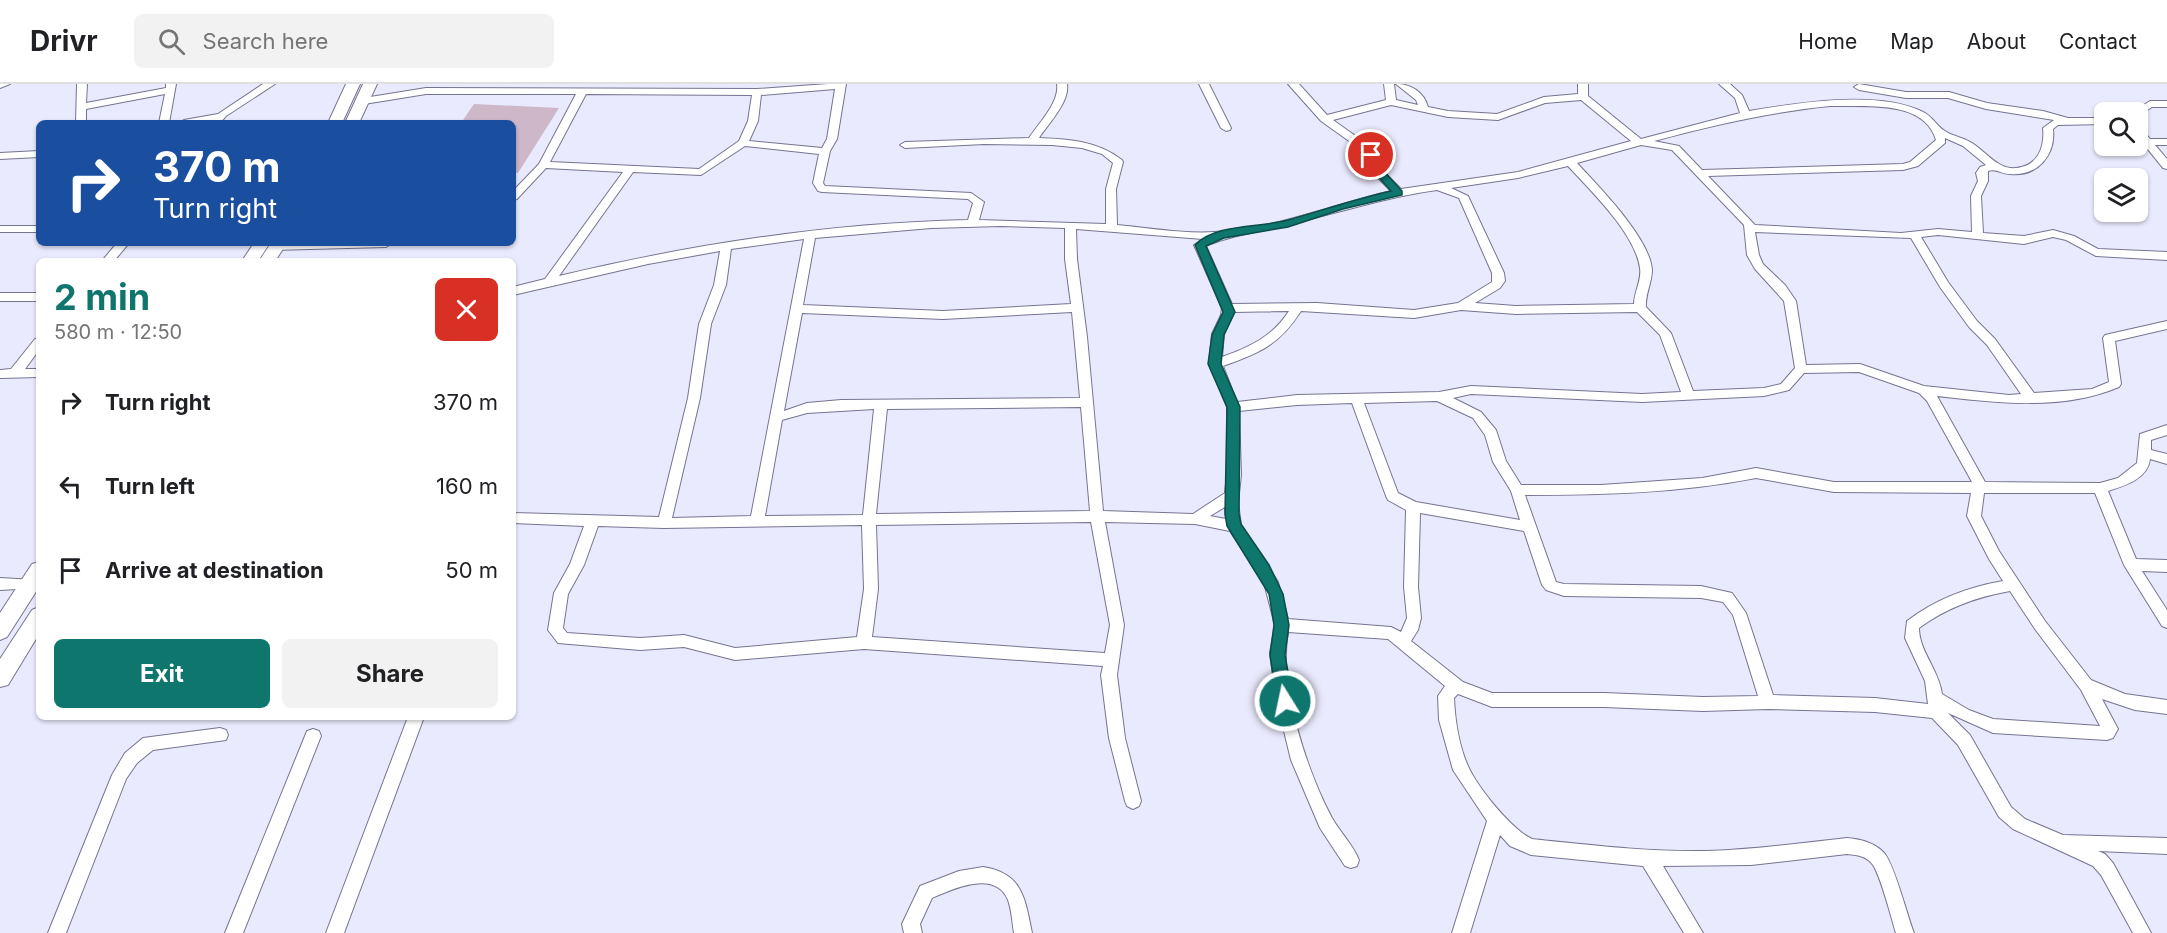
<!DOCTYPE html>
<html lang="en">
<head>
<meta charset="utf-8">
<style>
	body { margin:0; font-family:Inter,sans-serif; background:#f2f2f2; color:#202124; height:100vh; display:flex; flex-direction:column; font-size:22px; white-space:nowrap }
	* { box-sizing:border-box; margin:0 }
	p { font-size:20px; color:#757577 }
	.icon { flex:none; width:33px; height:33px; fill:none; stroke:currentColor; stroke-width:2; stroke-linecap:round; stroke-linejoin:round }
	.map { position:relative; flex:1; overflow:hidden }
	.panel { position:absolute; left:36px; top:174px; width:480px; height:462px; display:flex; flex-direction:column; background:#fff; border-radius:9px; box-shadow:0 2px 4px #0004 }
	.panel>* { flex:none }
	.guide { position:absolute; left:36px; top:36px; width:480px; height:126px; border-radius:9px; box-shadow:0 2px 4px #0004; background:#1a4fa0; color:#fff; overflow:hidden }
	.tools { position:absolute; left:2094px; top:18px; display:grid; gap:12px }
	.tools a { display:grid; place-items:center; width:54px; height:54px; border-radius:9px; background:#fff; box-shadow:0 2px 4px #0004; font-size:30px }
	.pin { position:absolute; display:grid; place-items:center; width:51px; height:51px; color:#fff; margin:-26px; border:3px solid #fff; border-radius:50%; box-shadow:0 2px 6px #0007 }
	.me { position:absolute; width:66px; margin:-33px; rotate:350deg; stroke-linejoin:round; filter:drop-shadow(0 0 4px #0008) }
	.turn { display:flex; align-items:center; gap:21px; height:126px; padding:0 18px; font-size:27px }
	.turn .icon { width:78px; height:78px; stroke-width:2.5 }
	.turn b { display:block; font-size:42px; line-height:51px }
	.round { display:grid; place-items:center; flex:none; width:63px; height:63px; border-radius:9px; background:#f2f2f2 }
	.overview { display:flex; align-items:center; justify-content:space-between; height:102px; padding:0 18px }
	h1 { font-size:36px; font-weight:700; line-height:45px; color:#0f766e }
	.primary-button { display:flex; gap:12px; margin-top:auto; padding:12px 18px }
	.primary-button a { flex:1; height:69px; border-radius:9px; background:#0f766e; color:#fff; font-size:24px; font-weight:700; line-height:69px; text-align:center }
	.primary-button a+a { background:#f2f2f2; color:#202124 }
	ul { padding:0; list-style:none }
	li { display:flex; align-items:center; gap:18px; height:84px; padding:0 18px }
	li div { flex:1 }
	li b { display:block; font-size:22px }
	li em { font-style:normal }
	header { display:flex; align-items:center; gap:36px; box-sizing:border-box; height:84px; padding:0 30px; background:#fff; border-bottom:2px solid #e0e0e0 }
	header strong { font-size:28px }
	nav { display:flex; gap:33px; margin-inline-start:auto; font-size:21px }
	.search { width:420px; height:54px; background:#f2f2f2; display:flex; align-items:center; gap:15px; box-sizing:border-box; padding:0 21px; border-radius:9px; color:#757577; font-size:22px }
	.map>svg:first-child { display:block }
	.green { fill:#cdb7c9 }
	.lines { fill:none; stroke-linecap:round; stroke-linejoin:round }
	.minor-casing { stroke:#757491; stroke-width:2 }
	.secondary-casing { stroke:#757491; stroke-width:2 }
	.minor { fill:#fff; fill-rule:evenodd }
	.secondary { fill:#fff; fill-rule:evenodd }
	.route { fill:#0f766e; stroke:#0a4d48; stroke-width:1.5 }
</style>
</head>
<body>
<header>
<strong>Drivr</strong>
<div class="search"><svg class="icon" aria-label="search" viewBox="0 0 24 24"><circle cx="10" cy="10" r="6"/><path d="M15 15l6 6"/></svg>Search here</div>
<nav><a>Home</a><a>Map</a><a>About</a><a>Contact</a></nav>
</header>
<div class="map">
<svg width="2167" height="849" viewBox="0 0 2167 849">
	<rect width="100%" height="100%" fill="#eaeafe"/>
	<polygon class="green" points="474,20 559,24 518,89 513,88 513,39 461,39"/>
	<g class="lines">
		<g class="minor-casing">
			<g id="minor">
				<polygon points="0,0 10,0 0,4"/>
				<polygon points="77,0 87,0 86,19 166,4 166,0 176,0 169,39 159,39 165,10 86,25 86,39 76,39"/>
				<polygon points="263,0 275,0 226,32 220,39 210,39 212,37 179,39 184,36 218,30"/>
				<path d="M828 0H846L837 55 830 67 823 99 825 102 971 109 984 118 979 136 1106 140V105L1113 79 1102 70 1082 64 1052 61 984 60 905 64 900 61 905 58 1029 54C1038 40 1060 18 1057 0H1067C1070 18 1048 40 1039 54 1068 55 1098 57 1122 76L1123 78 1116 105 1117 141C1149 144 1183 150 1215 148 1271 146 1335 120 1391 107L1374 90 1363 67 1321 37 1288 0H1299L1327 31 1386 16 1384 0H1394L1396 16 1418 21 1416 16 1396 0C1411 0 1424 8 1428 23L1448 27 1497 30 1544 13 1578 10V0H1588V12L1641 55 1740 29 1735 14 1719 0H1730L1742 11 1749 27C1797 19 1876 6 1921 27 1933 32 1936 42 1945 47 1952 52 1962 53 1970 58 1985 66 1997 86 2016 84 2038 82 2045 63 2043 44L2054 36 1986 25 1948 14H1906L1859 6 1854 3 1859 0 1906 8H1949L1987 19 2043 27 2068 34H2104V40L2058 41 2053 45C2056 70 2038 93 2010 90 2002 90 1996 84 1988 87V97L1981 112 1983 149 2024 152 2053 146 2074 152 2098 165 2167 168V176L2096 172 2066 156 2053 153 2024 160 1938 151 1921 153 1948 198 1977 237 1995 255 2034 309 2092 305 2109 298 2103 254 2105 251 2167 237V245L2115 257 2121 300 2119 303C2062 327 1998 319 1937 312L1985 398 2100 399 2118 394 2137 379 2140 350 2167 341V351L2151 356V366L2167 370V380L2150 375C2148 395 2124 402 2108 407L2136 475 2167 476V488L2142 487 2167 526V544L2162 542 2124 481 2095 409H1984L1981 432 1999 467 2045 537 2091 596 2125 610 2167 616V630L2135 626 2102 615 2118 645 2113 654 2107 656 1993 649 1948 629 1970 651 2011 723 2025 735 2063 751 2167 754V770L2098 767 2105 770 2113 779 2151 849H2133L2101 791 2093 782 2013 745 1999 733 1958 661 1932 634 1875 628 1768 625 1703 627 1604 623H1492L1458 610 1454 614C1455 636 1459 662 1468 682 1477 703 1512 746 1532 755 1590 761 1648 768 1706 767 1753 766 1800 759 1847 754 1860 755 1876 759 1885 770 1895 783 1907 831 1914 849H1896C1891 833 1881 793 1873 781 1867 772 1857 771 1847 770L1751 781 1663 782 1703 849H1684L1643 782 1531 771 1510 762 1500 751 1470 849H1452L1487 737 1453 686 1439 636 1438 612 1445 602 1388 555 1288 548C1278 600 1307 687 1332 734 1340 748 1353 761 1359 776L1357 782 1351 784 1345 782 1320 744 1291 676 1276 614 1270 569 1275 541 1264 499 1230 447 1195 440 1105 438 1124 541 1117 591 1125 654 1141 717 1139 722 1133 725 1127 722 1125 717 1109 654 1101 591 1103 582 864 565 735 576 684 563 640 566 558 559 548 546 554 509 570 480 584 442 513 439V429L659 433 688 314 699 240 714 201 720 167 648 180 513 211V203L545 195 623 88 546 84 517 115 513 116V107L539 80 576 10H426L364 20 359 17 364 14 426 4 757 5ZM835 5 827 55 822 64 749 57 758 37 761 11ZM586 10 752 11 748 37 739 57 699 85 550 78ZM1581 16 1631 57 1518 88 1401 105 1383 87 1371 63 1333 36 1391 21 1448 33 1498 36 1545 19ZM1830 22C1864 23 1924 15 1936 56L1910 78 1903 80 1702 86 1679 62 1654 57C1713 41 1770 28 1830 22ZM1945 54 1963 62 1986 81 1980 83 1976 89 1978 97 1971 112 1972 148 1938 145 1901 149 1755 141 1708 92 1903 86 1918 82 1945 59ZM1641 61 1672 66 1744 141 1747 171 1755 185 1784 217 1795 284 1781 300 1764 304 1693 307 1671 249 1646 223C1645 210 1652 199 1652 186 1650 154 1598 102 1577 79ZM745 62 819 70 813 99 818 107 822 108 968 115 973 119 968 136C830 139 693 160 559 192L633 88 701 91ZM1568 82C1591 107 1635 149 1640 184 1642 196 1634 208 1634 220L1516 222 1475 219 1500 204 1505 197 1504 189 1468 112 1451 104 1518 94ZM1437 106 1459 114 1492 189V198L1458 219 1414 226 1317 219 1232 220 1206 162C1231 151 1260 148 1287 141 1337 129 1386 113 1437 106ZM1001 142 1065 144V175L1071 220 943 227 803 221 815 154 931 144ZM1076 145 1203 155 1194 161 1222 224 1221 231 1212 250 1209 280 1227 323V391L1225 409 1193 430 1103 427 1087 253 1077 175ZM1755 148 1911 154 1940 203 1969 243 1987 261 2021 310 2009 311 1924 302 1860 280 1806 281 1796 217 1785 201 1763 180 1759 171ZM804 155 751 432 672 434 700 314 711 240 726 201 731 165ZM1461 226 1516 230 1637 228 1660 251 1681 308 1642 310 1471 302 1439 308 1297 311 1237 318 1223 282C1260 269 1279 261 1301 227L1414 234ZM1289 227C1272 253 1250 263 1222 273L1224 250 1234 228ZM1072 228 1080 314 841 316 807 319 784 327 802 229 943 235ZM1859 288 1919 309 1927 317 1972 398H1834L1756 384 1702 394 1601 401H1521L1506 377 1496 346 1481 328 1453 314 1471 310 1642 318 1764 312 1789 306 1804 289ZM1437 317 1473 334 1485 351 1493 378 1511 407 1520 436 1416 418 1398 409 1364 319ZM1352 319 1386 412 1388 416 1406 426 1404 503 1407 534 1401 548 1391 543 1288 535 1278 498 1241 441 1238 419 1241 391 1239 327 1297 321ZM1081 323 1090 427 876 430 887 325ZM874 325 863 431 765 432 782 336 807 329ZM1756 394 1834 408 1971 409 1967 432 1989 475 2003 497C1968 503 1936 515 1907 537L1905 554 1925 597 1928 620 1875 614 1773 611 1746 529 1732 509 1701 502 1564 500 1556 498 1525 411C1605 411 1678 409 1756 394ZM1225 423 1226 435 1210 432ZM1420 429 1524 447 1542 501 1546 506 1564 512 1701 514 1723 518 1733 531 1758 612 1703 613 1604 609H1492L1463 598 1411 557 1418 546 1421 534 1418 503ZM1091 438 1110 541 1105 569 872 553 878 505 876 441ZM862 441 864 505 857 553 735 564 684 551 640 554 567 549 563 544 568 510 584 481 598 442 664 444ZM2010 507 2035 545 2081 606 2100 642 1993 635 1969 626 1942 610C1939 586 1919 567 1919 544 1947 523 1977 513 2010 507Z"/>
				<polygon points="1199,0 1209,0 1231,44 1230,46 1226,47 1221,44"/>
				<polygon points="2150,17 2167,17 2167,23 2152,23 2138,32 2138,28 2133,28"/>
				<polygon points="2138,44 2142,45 2150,55 2167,55 2167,61 2155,61 2167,75 2167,85 2163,84 2138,53"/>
				<polygon points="39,67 39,73 0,75 0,69"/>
				<rect x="0" y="142" width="39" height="6"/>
				<polygon points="117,159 129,159 114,177 102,177"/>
				<polygon points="276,159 392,159 386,163 272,166 272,160"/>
				<rect x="0" y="209" width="39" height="8"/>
				<polygon points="39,254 39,266 25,285 39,285 39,293 0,294 0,286 11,285 35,255"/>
				<polygon points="0,494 35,496 37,500 35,504 0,506"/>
				<polygon points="408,633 424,633 344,849 326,849"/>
				<polygon points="220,644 226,646 228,651 226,656 153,666 137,679 126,695 66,849 48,849 112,691 125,669 143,654"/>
				<polygon points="313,645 319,647 321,652 243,849 225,849 305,652 307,647"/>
				<path d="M983 783C1023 789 1025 815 1032 849H1014C1012 838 1012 827 1008 816 995 785 953 805 932 814L920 840 922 849H904L902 840 920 802 959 787Z"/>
			</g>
		</g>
		<g class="secondary-casing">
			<g id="secondary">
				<polygon points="346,0 360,0 342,39 328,39"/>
				<polygon points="363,0 377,0 359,39 345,39"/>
				<polygon points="254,159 270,159 258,177 242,177"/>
				<polygon points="271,159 287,159 275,177 259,177"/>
				<polygon points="39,478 39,503 7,553 0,556 0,529 32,480"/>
				<polygon points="39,523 39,550 8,601 0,603 0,575 32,526"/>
			</g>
		</g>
		<use href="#minor" class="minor"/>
		<use href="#secondary" class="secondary"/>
	</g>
	<path class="route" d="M1368 68H1375L1380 83 1402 107V111L1343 125 1288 143 1224 154 1206 162 1235 228 1224 251 1221 280 1240 323 1239 430 1241 440 1269 481 1283 510 1289 541 1285 571 1293 617 1291 622 1285 624 1280 622 1277 617 1270 571 1274 541 1269 510 1227 442 1225 430 1227 323 1208 280 1212 251 1223 228 1195 161C1216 139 1260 144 1288 136 1323 126 1356 115 1391 107L1370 84Z"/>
</svg>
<div class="tools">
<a><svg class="icon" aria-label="search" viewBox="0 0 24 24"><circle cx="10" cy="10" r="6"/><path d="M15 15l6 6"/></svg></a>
<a><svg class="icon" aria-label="layers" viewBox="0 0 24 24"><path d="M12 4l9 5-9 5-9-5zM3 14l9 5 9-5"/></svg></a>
</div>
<div class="pin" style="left:1371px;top:71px;background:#d93025"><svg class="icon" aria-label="arrive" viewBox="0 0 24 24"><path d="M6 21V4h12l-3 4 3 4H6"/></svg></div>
<svg class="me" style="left:1285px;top:617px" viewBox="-20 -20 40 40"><circle r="17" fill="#0f766e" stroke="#fff" stroke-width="3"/><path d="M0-11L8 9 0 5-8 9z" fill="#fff"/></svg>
<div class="guide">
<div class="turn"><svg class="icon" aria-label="right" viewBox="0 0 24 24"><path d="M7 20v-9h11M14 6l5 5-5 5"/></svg><div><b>370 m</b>Turn right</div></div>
</div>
<section class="panel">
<div class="overview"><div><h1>2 min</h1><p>580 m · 12:50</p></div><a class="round" style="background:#d93025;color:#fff"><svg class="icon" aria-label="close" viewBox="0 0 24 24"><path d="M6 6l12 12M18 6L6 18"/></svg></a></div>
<ul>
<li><svg class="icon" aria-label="right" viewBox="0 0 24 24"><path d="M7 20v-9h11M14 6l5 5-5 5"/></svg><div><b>Turn right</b></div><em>370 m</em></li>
<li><svg class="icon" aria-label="left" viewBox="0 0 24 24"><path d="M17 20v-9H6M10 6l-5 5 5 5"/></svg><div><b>Turn left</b></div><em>160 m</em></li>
<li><svg class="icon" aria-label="arrive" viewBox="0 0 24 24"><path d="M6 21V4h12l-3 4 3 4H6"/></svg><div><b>Arrive at destination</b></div><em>50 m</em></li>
</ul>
<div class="primary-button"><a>Exit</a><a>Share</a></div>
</section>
</div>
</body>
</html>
